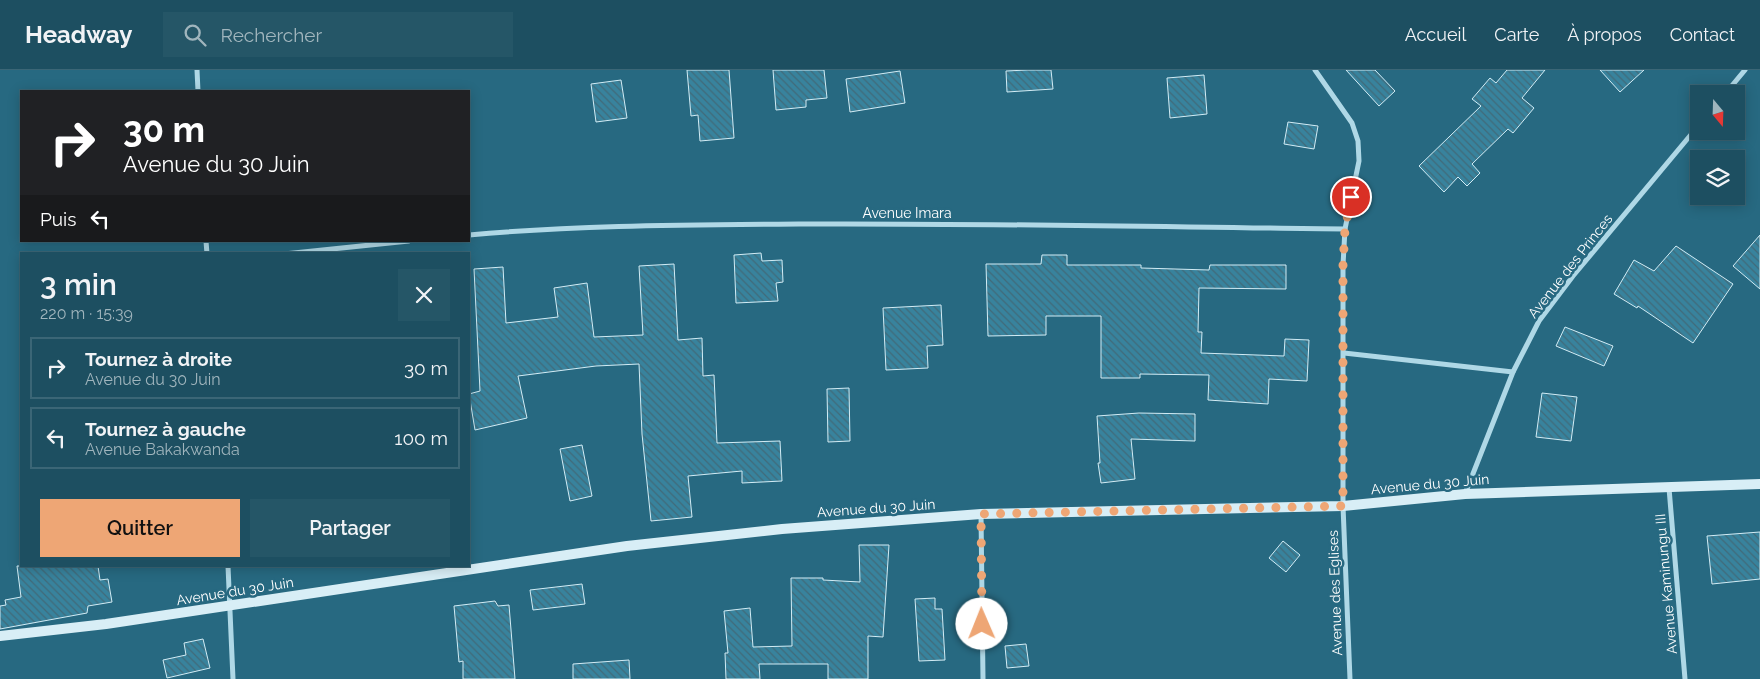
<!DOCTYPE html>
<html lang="fr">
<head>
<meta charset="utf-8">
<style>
	body { margin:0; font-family:Raleway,sans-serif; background:#255667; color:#f1f3f6; height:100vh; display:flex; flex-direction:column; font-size:19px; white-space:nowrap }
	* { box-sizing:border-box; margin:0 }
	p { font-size:16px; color:#a0b5bd }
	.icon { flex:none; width:28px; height:28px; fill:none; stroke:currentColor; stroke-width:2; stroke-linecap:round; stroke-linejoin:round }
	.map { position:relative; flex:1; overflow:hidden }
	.side { position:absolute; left:20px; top:182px; width:450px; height:315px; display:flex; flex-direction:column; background:#1d4f61; border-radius:0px; box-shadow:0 2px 12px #0003,0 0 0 1px #3b6676 }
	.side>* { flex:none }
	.hud { position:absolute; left:20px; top:20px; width:450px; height:152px; border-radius:0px; box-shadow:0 2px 12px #0003,0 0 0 1px #3b6676; background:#202124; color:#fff; overflow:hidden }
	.needle { width:32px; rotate:161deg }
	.tools { position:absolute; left:1690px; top:15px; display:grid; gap:10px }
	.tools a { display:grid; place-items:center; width:55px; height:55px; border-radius:0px; background:#1d4f61; box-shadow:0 2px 12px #0003,0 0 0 1px #3b6676; font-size:25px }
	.pin { position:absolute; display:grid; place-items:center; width:42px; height:42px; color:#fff; margin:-21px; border:2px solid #fff; border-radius:50%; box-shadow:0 1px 5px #0007 }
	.me { position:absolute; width:55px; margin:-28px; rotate:359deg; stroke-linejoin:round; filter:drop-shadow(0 0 4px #0008) }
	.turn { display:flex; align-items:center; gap:18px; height:105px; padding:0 20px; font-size:22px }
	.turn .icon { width:65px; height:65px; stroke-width:2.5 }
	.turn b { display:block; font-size:35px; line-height:42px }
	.then { display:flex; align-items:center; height:48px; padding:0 20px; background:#0003; gap:10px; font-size:19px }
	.round { display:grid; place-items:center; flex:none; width:52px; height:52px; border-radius:0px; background:#255667 }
	.head { display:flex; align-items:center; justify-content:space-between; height:85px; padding:0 20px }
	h1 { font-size:30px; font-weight:600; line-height:38px }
	.action { display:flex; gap:10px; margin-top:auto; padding:10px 20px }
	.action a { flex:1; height:58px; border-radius:0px; background:#eea675; color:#111; font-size:20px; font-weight:600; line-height:58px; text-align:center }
	.action a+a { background:#255667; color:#f1f3f6 }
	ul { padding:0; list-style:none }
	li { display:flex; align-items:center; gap:15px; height:62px; margin:0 10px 8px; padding:0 10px; border:2px solid #3b6676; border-radius:0px }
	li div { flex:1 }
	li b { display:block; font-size:19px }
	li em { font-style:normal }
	header { display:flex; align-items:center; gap:30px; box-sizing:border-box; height:70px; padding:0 25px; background:#1d4f61; border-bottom:1px solid #3b6676 }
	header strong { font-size:24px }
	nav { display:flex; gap:28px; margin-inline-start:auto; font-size:18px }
	.search { width:350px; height:45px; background:#255667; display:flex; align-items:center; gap:12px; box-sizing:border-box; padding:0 18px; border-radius:0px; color:#a0b5bd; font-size:19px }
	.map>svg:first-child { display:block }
	.building { fill:url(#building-back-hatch); stroke:#d2ecf5 }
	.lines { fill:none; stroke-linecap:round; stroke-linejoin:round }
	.street { stroke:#afd8e6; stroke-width:5 }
	.secondary { stroke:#d8eef6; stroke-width:10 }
	.route { stroke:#eea675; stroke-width:9; stroke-dasharray:0 16.2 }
	.labels { text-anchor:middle; stroke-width:5; stroke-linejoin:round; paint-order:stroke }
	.street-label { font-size:14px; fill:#fff; stroke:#276981 }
</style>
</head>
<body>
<header>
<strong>Headway</strong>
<div class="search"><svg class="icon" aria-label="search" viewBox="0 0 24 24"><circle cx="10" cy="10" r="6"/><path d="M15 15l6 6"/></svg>Rechercher</div>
<nav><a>Accueil</a><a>Carte</a><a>À propos</a><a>Contact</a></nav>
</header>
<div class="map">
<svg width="1760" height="609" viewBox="0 0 1760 609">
	<defs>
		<pattern id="building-back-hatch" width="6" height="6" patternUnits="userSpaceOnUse" patternTransform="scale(1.25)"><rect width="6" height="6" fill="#38839d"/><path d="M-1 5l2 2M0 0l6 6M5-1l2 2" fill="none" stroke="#416a79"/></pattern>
	</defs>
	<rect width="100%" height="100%" fill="#276981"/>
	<g class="building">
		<polygon points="687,0 729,0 734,68 700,71 698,45 691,46"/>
		<polygon points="773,0 824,0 827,28 806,30 806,37 776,40"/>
		<polygon points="1027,0 1051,0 1053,19 1007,22 1006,1"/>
		<polygon points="1346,0 1375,0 1395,21 1379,36"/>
		<polygon points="1507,0 1545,0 1522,28 1534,38 1513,63 1508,59 1472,94 1480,103 1467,116 1458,107 1444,122 1419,96 1481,36 1472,29 1490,8 1496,13"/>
		<polygon points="1600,0 1644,0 1620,22"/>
		<polygon points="900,1 905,33 850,42 846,9"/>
		<polygon points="1204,5 1207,44 1170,48 1167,8"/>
		<polygon points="621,10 627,48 596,52 591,14"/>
		<polygon points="1288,52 1318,56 1314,79 1284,74"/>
		<polygon points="1760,165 1760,219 1733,196"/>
		<polygon points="1676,176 1733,214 1693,273 1638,236 1637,238 1614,224 1634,190 1654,201"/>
		<polygon points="761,183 762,191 782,190 783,212 776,213 778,231 736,233 734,185"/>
		<polygon points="1042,185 1067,185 1067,195 1141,195 1141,198 1209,200 1210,195 1286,195 1286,219 1199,218 1198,262 1202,262 1201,283 1284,286 1285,269 1309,270 1307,311 1269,309 1268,334 1208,330 1209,305 1140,304 1140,308 1101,308 1101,246 1046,246 1046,265 988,266 986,194 1041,194"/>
		<polygon points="674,194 678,270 702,268 703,306 714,305 717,373 780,371 782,411 742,413 742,401 688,406 692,447 651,451 642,364 639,294 596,296 518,306 527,348 475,360 469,324 480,321 474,199 503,197 506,253 558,247 554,218 587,213 594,267 643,265 639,196"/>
		<polygon points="941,235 943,275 927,276 928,298 886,300 883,238"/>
		<polygon points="1565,257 1613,276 1604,296 1556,276"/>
		<polygon points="849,318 850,371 828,372 827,319"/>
		<polygon points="1542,323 1577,327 1571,371 1536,367"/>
		<polygon points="1139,343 1195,344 1195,371 1131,369 1135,409 1101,413 1098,393 1100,393 1097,346"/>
		<polygon points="582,375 592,426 570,431 560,379"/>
		<polygon points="1760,462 1760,509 1712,514 1707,466"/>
		<polygon points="1283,471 1300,485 1286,502 1269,488"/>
		<polygon points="859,475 889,475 883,567 868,566 868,609 828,609 828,594 759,594 760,609 726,609 725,583 728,583 724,541 750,538 753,577 792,576 791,508 823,508 823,510 860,512"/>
		<polygon points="17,496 98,496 100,510 108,509 112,532 88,536 87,543 0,559 0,536 6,535 5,530 21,527"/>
		<polygon points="582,514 585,534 533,540 530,520"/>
		<polygon points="935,528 935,539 942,539 945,590 919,591 915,529"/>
		<polygon points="495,531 498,536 509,535 515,609 463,609 463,591 459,592 454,536"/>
		<polygon points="203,569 210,598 167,608 163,590 186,585 184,573"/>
		<polygon points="1026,574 1029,596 1007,598 1005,576"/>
		<polygon points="629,590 630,609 573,609 573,594"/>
	</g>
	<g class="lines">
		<g class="street">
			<polyline points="197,0 198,21"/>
			<polyline points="1315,0 1352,53 1358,71 1359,91 1345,159 1343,195 1343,436 1350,609"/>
			<polyline points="1725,24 1745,0"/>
			<path d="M469 165C578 155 689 155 799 154 981 153 1163 157 1345 159"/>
			<polyline points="206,171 207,184"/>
			<polyline points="284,184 409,171"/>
			<polyline points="1344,283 1513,302"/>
			<polyline points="1669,418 1685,609"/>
			<polyline points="1465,424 1513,302 1539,251 1573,206 1699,55"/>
			<polyline points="981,444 983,609"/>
			<polyline points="228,496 233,609"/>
		</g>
		<polyline class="secondary" points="0,566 106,554 627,476 782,459 981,444 1343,436 1465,424 1760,414"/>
	</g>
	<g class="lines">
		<polyline class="route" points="982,554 981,444 1343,436 1343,195 1345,159 1351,127"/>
	</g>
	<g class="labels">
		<g class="street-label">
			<text x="907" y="148">Avenue Imara</text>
			<text transform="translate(1570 196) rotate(-52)" y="5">Avenue des Princes</text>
			<text transform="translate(1430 414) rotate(-5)" y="5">Avenue du 30 Juin</text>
			<text transform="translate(876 438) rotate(-4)" y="5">Avenue du 30 Juin</text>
			<text transform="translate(1666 514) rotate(-95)" y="5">Avenue Kaminungu III</text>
			<text transform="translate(235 521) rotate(-9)" y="5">Avenue du 30 Juin</text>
			<text transform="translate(1335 523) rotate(-92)" y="5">Avenue des Eglises</text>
		</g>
	</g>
</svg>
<div class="tools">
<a><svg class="needle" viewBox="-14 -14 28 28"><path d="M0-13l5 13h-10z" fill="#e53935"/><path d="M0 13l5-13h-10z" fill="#a0b5bd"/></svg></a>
<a><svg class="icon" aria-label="layers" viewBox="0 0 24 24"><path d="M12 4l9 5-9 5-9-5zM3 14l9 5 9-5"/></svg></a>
</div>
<div class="pin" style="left:1351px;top:127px;background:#d93025"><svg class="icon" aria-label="arrive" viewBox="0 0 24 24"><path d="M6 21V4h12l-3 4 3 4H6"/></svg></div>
<svg class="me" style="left:982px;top:554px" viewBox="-20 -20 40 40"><circle r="19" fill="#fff"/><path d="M0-13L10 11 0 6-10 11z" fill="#eea675"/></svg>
<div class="hud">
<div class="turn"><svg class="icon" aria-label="right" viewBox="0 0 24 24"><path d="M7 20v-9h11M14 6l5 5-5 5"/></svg><div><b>30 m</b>Avenue du 30 Juin</div></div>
<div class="then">Puis<svg class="icon" aria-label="left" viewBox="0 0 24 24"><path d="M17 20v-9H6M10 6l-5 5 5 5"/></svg></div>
</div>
<section class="side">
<div class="head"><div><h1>3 min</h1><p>220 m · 15:39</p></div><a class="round"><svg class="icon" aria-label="close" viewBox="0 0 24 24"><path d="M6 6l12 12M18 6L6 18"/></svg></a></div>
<ul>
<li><svg class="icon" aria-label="right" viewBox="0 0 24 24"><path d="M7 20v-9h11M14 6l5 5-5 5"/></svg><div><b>Tournez à droite</b><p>Avenue du 30 Juin</p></div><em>30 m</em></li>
<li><svg class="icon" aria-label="left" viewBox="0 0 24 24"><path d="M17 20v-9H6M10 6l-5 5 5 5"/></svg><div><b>Tournez à gauche</b><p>Avenue Bakakwanda</p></div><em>100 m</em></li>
</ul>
<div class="action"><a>Quitter</a><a>Partager</a></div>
</section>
</div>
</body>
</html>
